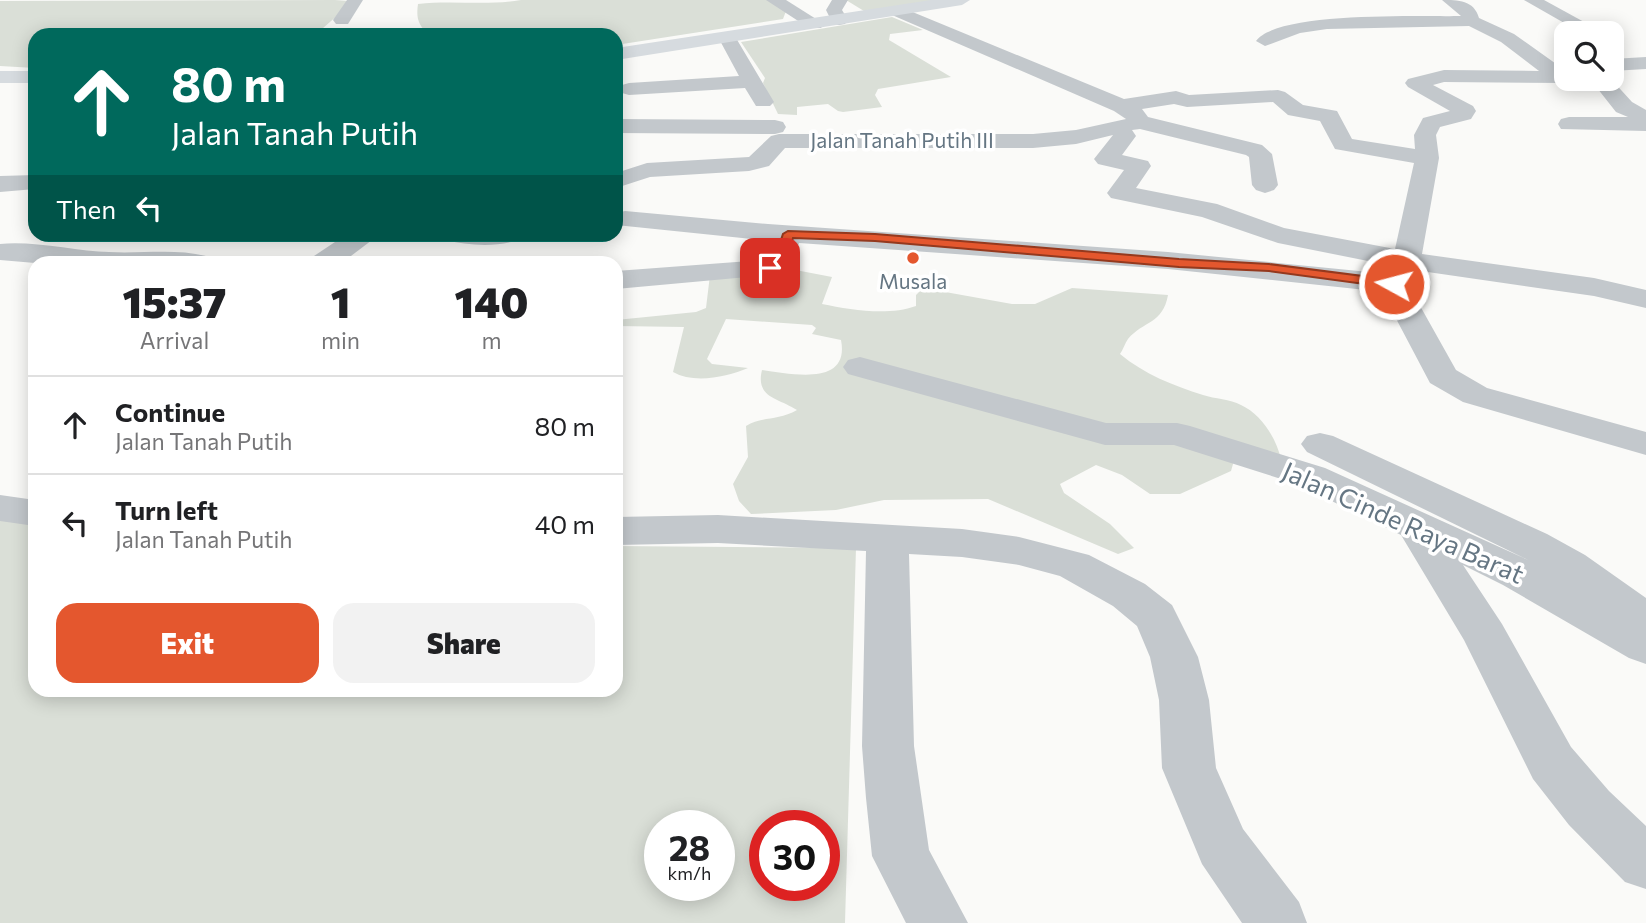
<!DOCTYPE html>
<html lang="en">
<head>
<meta charset="utf-8">
<style>
	body { margin:0; font-family:Commissioner,sans-serif; background:#f2f2f2; color:#202124; height:100vh; display:flex; flex-direction:column; font-size:26px; white-space:nowrap }
	* { box-sizing:border-box; margin:0 }
	p { font-size:23px; color:#757577 }
	.icon { flex:none; width:38px; height:38px; fill:none; stroke:currentColor; stroke-width:2; stroke-linecap:round; stroke-linejoin:round }
	.map { position:relative; flex:1; overflow:hidden }
	.details { position:absolute; left:28px; top:256px; width:595px; height:441px; display:flex; flex-direction:column; background:#fff; border-radius:21px; box-shadow:0 4px 18px #0003 }
	.details>* { flex:none }
	.hud { position:absolute; left:28px; top:28px; width:595px; height:214px; border-radius:21px; box-shadow:0 4px 18px #0003; background:#00695c; color:#fff; overflow:hidden }
	.fabs { position:absolute; left:1554px; top:21px; display:grid; gap:14px }
	.fabs a { display:grid; place-items:center; width:70px; height:70px; border-radius:14px; background:#fff; box-shadow:0 4px 18px #0003; font-size:35px }
	.speed { position:absolute; left:644px; top:810px; display:flex; gap:14px; font-size:35px; font-weight:700; text-align:center }
	.speed>* { display:grid; place-content:center; width:91px; height:91px; border-radius:50%; background:#fff; box-shadow:0 4px 18px #0003; line-height:1 }
	.speed small { font-size:18px; font-weight:400 }
	.speed .limit { border:10px solid #d22; background:#fff; color:#111 }
	.pin { position:absolute; display:grid; place-items:center; width:60px; height:60px; color:#fff; margin:-30px; border-radius:14px; box-shadow:0 4px 10px #0006 }
	.me { position:absolute; width:77px; margin:-38px; rotate:277deg; stroke-linejoin:round; filter:drop-shadow(0 0 5px #0008) }
	.turn { display:flex; align-items:center; gap:24px; height:147px; padding:0 28px; font-size:32px }
	.turn .icon { width:91px; height:91px; stroke-width:2.5 }
	.turn b { display:block; font-size:49px; line-height:60px }
	.then { display:flex; align-items:center; height:66px; padding:0 28px; background:#0003; gap:14px; font-size:26px }
	.eta { display:flex; justify-content:space-evenly; align-items:center; height:119px; text-align:center }
	.eta b { font-size:42px; font-weight:800; line-height:49px }
	.button { display:flex; gap:14px; margin-top:auto; padding:14px 28px }
	.button a { flex:1; height:80px; border-radius:21px; background:#e4572e; color:#fff; font-size:28px; font-weight:800; line-height:80px; text-align:center }
	.button a+a { background:#f2f2f2; color:#202124 }
	ul { padding:0; list-style:none }
	li { display:flex; align-items:center; gap:21px; height:98px; padding:0 28px; border-top:2px solid #e0e0e0 }
	li div { flex:1 }
	li b { display:block; font-size:26px }
	li em { font-style:normal }
	.map>svg:first-child { display:block }
	.green { fill:#dadfd7; fill-rule:evenodd }
	.lines { fill:none; stroke-linecap:round; stroke-linejoin:round }
	.street { fill:#c3c8cc; fill-rule:evenodd }
	.highway { fill:#d6dbdf; fill-rule:evenodd }
	.route { fill:#e4572e; stroke:#94391e; stroke-width:2 }
	.poi-dot { fill:#e4572e; stroke:#fff; stroke-width:2.5 }
	.labels { text-anchor:middle; stroke-width:7; stroke-linejoin:round; paint-order:stroke }
	.far-street-label { font-size:21px; fill:#657683; stroke:#fff }
	.far-poi-label { font-size:21px; fill:#657683; stroke:#fff }
	.street-label { font-size:26px; fill:#657683; stroke:#fff }
</style>
</head>
<body>
<div class="map">
<svg width="1646" height="923" viewBox="0 0 1646 923">
	<rect width="100%" height="100%" fill="#fafaf8"/>
	<g class="green">
		<path d="M521 0H768L786 11 783 19 616 45V35H429C418 25 416 18 418 4 452 0 487 6 521 0Z"/>
		<polygon points="846,0 953,0 864,11"/>
		<polygon points="0,1 335,0 348,1 338,15 315,35 35,35 35,68 0,66"/>
		<polygon points="892,17 923,30 890,34 889,40 951,77 878,89 875,95 882,107 843,112 838,111 828,104 797,107 797,115 778,114 763,83 765,78 741,42"/>
		<path d="M780 267 832 277 822 304C851 310 888 316 916 306V295L923 288 1012 304H1035L1072 288 1168 295C1163 324 1143 321 1128 339 1125 343 1123 350 1120 354 1144 374 1174 386 1203 395 1215 399 1230 399 1241 405 1261 414 1277 439 1281 460L1235 457 1231 471 1180 494H1150L1122 475 1096 465 1060 484 1064 493 1110 524 1134 548 1118 554 988 499 884 500 836 510 751 514 739 501 733 484 748 457 746 426C762 416 778 421 797 410 779 398 755 398 762 370 792 374 850 387 841 340L812 334 816 328 812 325 726 319 707 359 712 364 748 368C727 377 694 384 673 372L684 327 616 326V320L696 312 706 308 710 275Z"/>
		<path d="M0 520 35 523V690H616V546L856 548 845 923H0ZM660 826H719V886H660ZM765 826H824V886H765Z"/>
	</g>
	<g class="lines">
		<g class="street">
			<polygon points="347,0 363,0 348,24 336,24 333,20"/>
			<polygon points="766,0 786,0 824,24 821,28 809,28"/>
			<polygon points="832,0 848,0 842,10 848,20 845,24 839,25 833,24 826,10"/>
			<path d="M1442 0C1458 0 1474 0 1479 18L1514 34 1566 71V79H1575L1566 83 1444 82 1433 85 1473 106 1476 111 1471 119 1440 127 1436 135 1439 158 1422 254 1594 278 1646 290V308L1594 296 1407 269 1409 284 1405 290 1394 293 1168 269 799 243 793 262 780 274 616 289V271L763 260 772 241 616 225V213L625 211 768 224 1168 252 1379 273 1378 263 1278 243 1202 217 1111 198 1107 193 1124 170 1098 164 1094 159 1113 135 1076 144 1033 148H785L769 166 749 171 650 177 616 188V173L647 163 749 157 771 136 779 134H1033L1076 130 1126 119 1114 111 892 15 890 11 892 7 898 6 1124 99 1176 91 1189 95 1278 90 1285 92 1303 105 1337 111 1352 139 1415 149 1414 135 1423 118 1450 111 1408 87 1405 83 1408 79 1444 70 1539 71 1501 42 1469 26 1327 29 1300 33 1265 46 1256 41C1277 11 1422 17 1461 16ZM1273 102 1288 115 1320 121 1335 149 1414 163 1395 249 1284 228 1217 204 1136 188 1151 166 1148 161 1122 155 1136 136 1132 130 1140 129 1246 155 1249 157 1252 185 1256 190 1265 193 1274 190 1278 185 1272 154 1262 145 1148 117 1142 109 1174 104 1187 107Z"/>
			<polygon points="1524,0 1544,0 1595,28 1592,32 1580,32"/>
			<polygon points="727,32 733,33 774,102 770,106 756,106 745,88 629,95 622,93 619,89 622,85 629,83 739,76 718,37"/>
			<polygon points="1646,57 1646,69 1612,71 1612,59"/>
			<polygon points="1590,79 1611,79 1632,102 1646,110 1646,131 1561,129 1558,124 1561,119 1569,117 1628,117 1616,112"/>
			<polygon points="616,119 775,120 783,122 786,127 783,132 775,134 616,133"/>
			<polygon points="35,175 35,189 0,192 0,176"/>
			<polygon points="347,234 380,234 343,262 310,262 314,256"/>
			<path d="M442 234H514L515 236 511 242C491 247 465 245 445 240Z"/>
			<path d="M0 244C30 240 77 251 109 252 141 254 174 248 206 256L210 262 35 263 0 260Z"/>
			<polygon points="1408,302 1419,304 1456,370 1487,388 1646,432 1646,455 1463,402 1430,383 1392,311 1397,304"/>
			<polygon points="860,357 1106,423 1177,423 1190,426 1325,468 1528,560 1307,452 1301,444 1307,436 1320,433 1333,436 1547,534 1585,555 1646,598 1646,664 1629,658 1503,585 1463,565 1502,624 1571,747 1609,791 1646,826 1646,889 1625,882 1569,825 1533,779 1464,640 1401,535 1297,484 1174,445 1105,445 848,374 843,367 848,360"/>
			<polygon points="0,495 35,500 35,526 0,521"/>
			<polygon points="718,515 962,529 1019,537 1089,555 1145,584 1172,605 1198,657 1209,700 1216,768 1243,829 1299,902 1307,923 1242,923 1202,864 1162,768 1159,700 1150,657 1137,626 1113,606 1060,576 1019,565 962,557 909,554 914,746 929,850 968,923 906,923 872,856 866,798 862,746 866,551 718,543 616,545 616,517"/>
		</g>
		<g class="highway">
			<polygon points="931,0 970,0 962,5 616,60 616,48"/>
			<rect x="0" y="71" width="35" height="12"/>
		</g>
	</g>
	<path class="route" d="M788 231 875 234 1179 259 1269 264 1394 280 1400 284 1394 288 1269 271 1179 267 875 241 793 238C788 253 786 273 766 270V265L774 261 783 234Z"/>
	<circle class="poi-dot" cx="913" cy="258" r="7"/>
	<g class="labels">
		<g class="far-street-label">
			<text x="902" y="148">Jalan Tanah Putih III</text>
		</g>
		<g class="far-poi-label">
			<text x="913" y="289">Musala</text>
		</g>
		<g class="street-label">
			<text transform="translate(1403 523) rotate(24)" y="9">Jalan Cinde Raya Barat</text>
		</g>
	</g>
</svg>
<div class="fabs">
<a><svg class="icon" aria-label="search" viewBox="0 0 24 24"><circle cx="10" cy="10" r="6"/><path d="M15 15l6 6"/></svg></a>
</div>
<div class="speed"><div>28<small>km/h</small></div><div class="limit">30</div></div>
<div class="pin" style="left:770px;top:268px;background:#d93025"><svg class="icon" aria-label="arrive" viewBox="0 0 24 24"><path d="M6 21V4h12l-3 4 3 4H6"/></svg></div>
<svg class="me" style="left:1394px;top:284px" viewBox="-20 -20 40 40"><circle r="17" fill="#e4572e" stroke="#fff" stroke-width="3"/><path d="M0-11L8 9 0 5-8 9z" fill="#fff"/></svg>
<div class="hud">
<div class="turn"><svg class="icon" aria-label="ahead" viewBox="0 0 24 24"><path d="M12 20V5M6 11l6-6 6 6"/></svg><div><b>80 m</b>Jalan Tanah Putih</div></div>
<div class="then">Then<svg class="icon" aria-label="left" viewBox="0 0 24 24"><path d="M17 20v-9H6M10 6l-5 5 5 5"/></svg></div>
</div>
<section class="details">
<div class="eta">
<div><b>15:37</b><p>Arrival</p></div>
<div><b>1</b><p>min</p></div>
<div><b>140</b><p>m</p></div>
</div>
<ul>
<li><svg class="icon" aria-label="ahead" viewBox="0 0 24 24"><path d="M12 20V5M6 11l6-6 6 6"/></svg><div><b>Continue</b><p>Jalan Tanah Putih</p></div><em>80 m</em></li>
<li><svg class="icon" aria-label="left" viewBox="0 0 24 24"><path d="M17 20v-9H6M10 6l-5 5 5 5"/></svg><div><b>Turn left</b><p>Jalan Tanah Putih</p></div><em>40 m</em></li>
</ul>
<div class="button"><a>Exit</a><a>Share</a></div>
</section>
</div>
</body>
</html>
